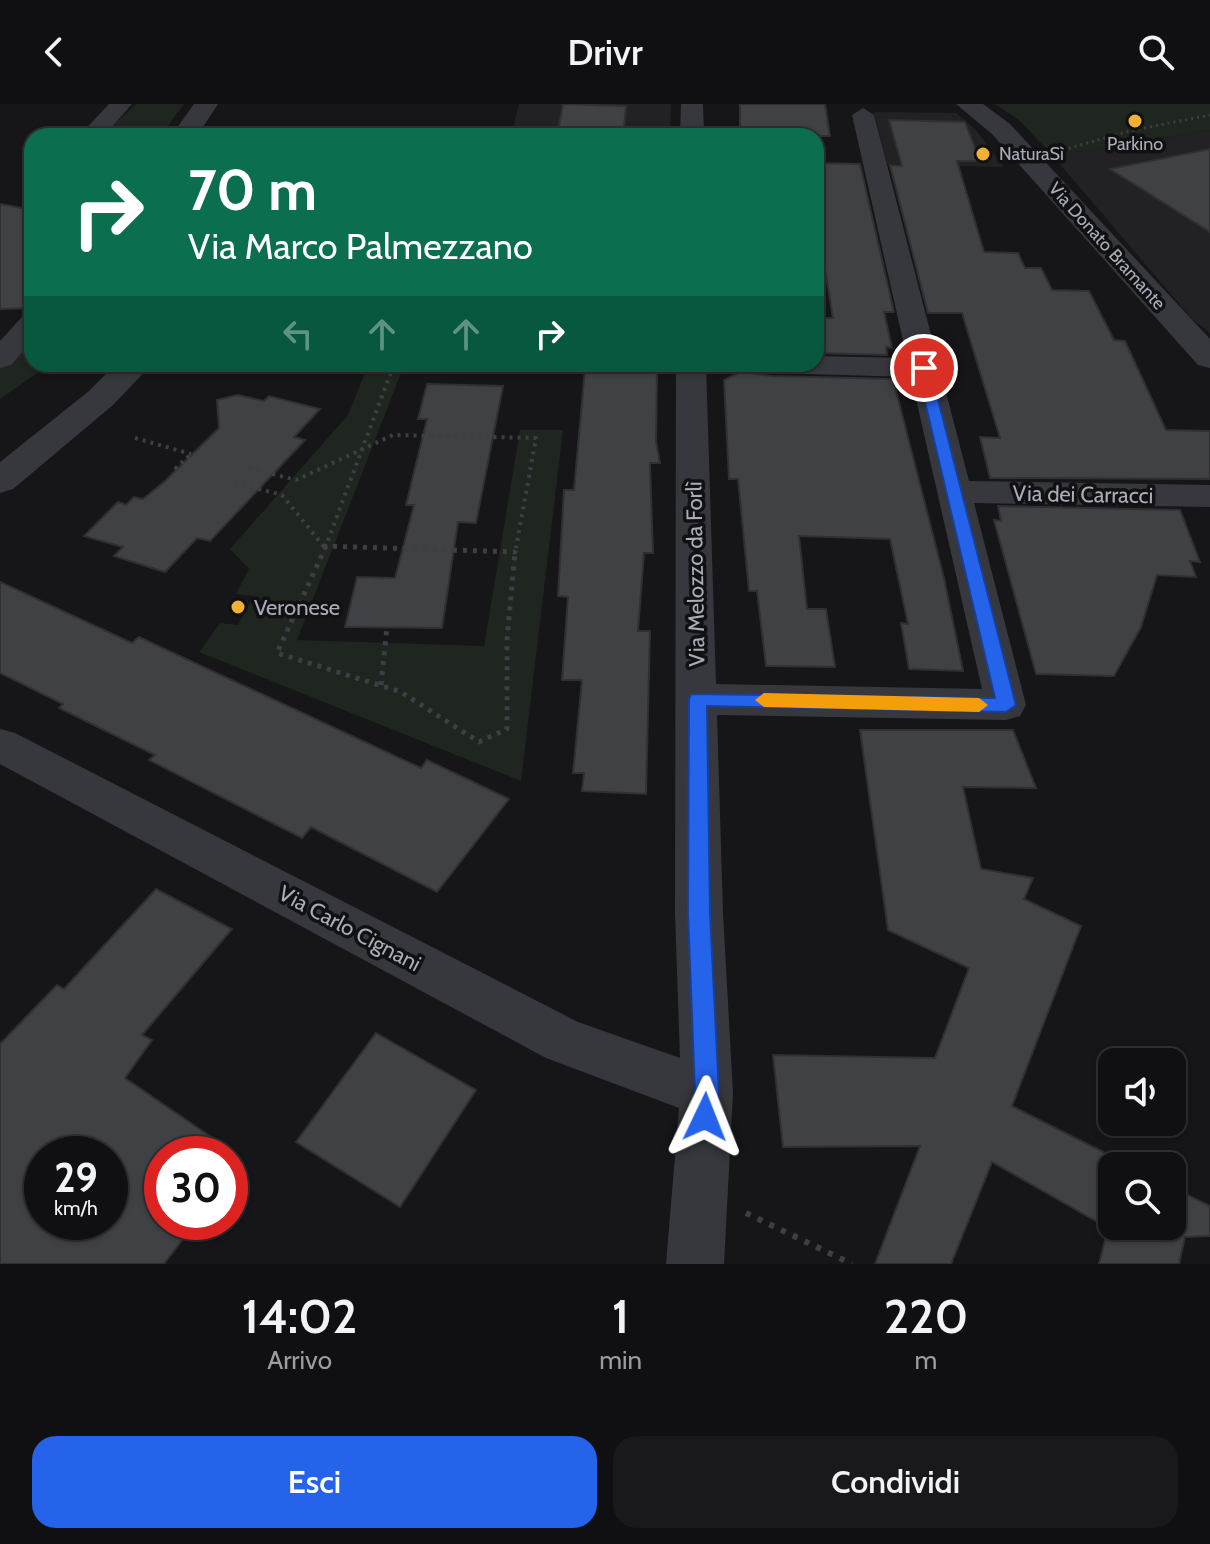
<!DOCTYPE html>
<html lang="it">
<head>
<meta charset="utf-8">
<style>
	body { margin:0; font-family:Cabin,sans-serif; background:#19191b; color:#f1f3f6; height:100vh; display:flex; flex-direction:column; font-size:30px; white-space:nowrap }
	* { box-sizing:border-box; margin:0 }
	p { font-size:26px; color:#9c9d9f }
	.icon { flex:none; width:44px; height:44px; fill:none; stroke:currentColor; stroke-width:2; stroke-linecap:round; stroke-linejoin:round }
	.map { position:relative; height:1160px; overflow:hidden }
	.drawer { display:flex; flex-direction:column; background:#101012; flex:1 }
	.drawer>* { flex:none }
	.banner { position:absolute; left:24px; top:24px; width:800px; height:244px; border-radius:24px; box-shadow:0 2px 6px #0004,0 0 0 2px #303032; background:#0b6e4f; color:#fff; overflow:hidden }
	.controls { position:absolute; left:1098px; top:944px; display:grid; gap:16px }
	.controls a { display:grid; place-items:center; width:88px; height:88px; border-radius:16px; background:#101012; box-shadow:0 2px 6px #0004,0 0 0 2px #303032; font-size:40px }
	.speed { position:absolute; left:24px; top:1032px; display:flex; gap:16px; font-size:40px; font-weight:700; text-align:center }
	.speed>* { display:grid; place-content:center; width:104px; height:104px; border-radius:50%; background:#101012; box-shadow:0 2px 6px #0004,0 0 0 2px #303032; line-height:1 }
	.speed small { font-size:20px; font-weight:400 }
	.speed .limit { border:12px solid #d22; background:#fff; color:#111 }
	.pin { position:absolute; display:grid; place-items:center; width:68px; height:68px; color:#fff; margin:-34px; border:4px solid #fff; border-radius:50%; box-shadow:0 2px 8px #0007 }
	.me { position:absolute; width:88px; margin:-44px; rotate:2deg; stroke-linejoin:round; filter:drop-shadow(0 0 6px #0008) }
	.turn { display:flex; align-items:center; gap:28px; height:168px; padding:0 32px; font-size:36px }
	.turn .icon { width:104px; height:104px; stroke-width:2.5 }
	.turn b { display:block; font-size:56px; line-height:68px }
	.lanes { display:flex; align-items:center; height:76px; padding:0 32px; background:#0003; justify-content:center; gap:40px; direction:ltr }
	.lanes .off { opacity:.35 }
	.eta { display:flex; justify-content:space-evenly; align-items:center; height:136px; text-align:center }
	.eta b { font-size:48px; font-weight:600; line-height:56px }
	.action { display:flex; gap:16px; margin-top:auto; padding:16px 32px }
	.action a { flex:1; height:92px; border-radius:24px; background:#2563eb; color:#fff; font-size:32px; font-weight:600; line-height:92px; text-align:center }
	.action a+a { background:#19191b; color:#f1f3f6 }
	header { display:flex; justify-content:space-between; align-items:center; height:104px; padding:0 32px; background:#101012; font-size:36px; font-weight:600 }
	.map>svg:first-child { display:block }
	.built { fill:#222225 }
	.green { fill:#1e261f }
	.building { fill:#404145; stroke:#303034; stroke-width:2; fill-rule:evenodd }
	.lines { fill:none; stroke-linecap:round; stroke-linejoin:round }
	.path-far3 { stroke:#3d3f44; stroke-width:3; stroke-dasharray:2 4; stroke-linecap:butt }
	.path-far2 { stroke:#3d3f44; stroke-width:4; stroke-dasharray:3 5; stroke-linecap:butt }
	.path-far1 { stroke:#3d3f44; stroke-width:5; stroke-dasharray:4 6; stroke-linecap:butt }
	.path { stroke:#3d3f44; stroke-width:6; stroke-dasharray:5 8; stroke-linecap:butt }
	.minor { fill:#37383d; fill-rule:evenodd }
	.tertiary { fill:#37383d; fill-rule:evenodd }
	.route { fill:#2563eb; stroke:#184099; stroke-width:2 }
	.slow { fill:#f59e0b }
	.poi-dot { fill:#f2b134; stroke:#111113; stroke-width:3 }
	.labels { text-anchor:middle; stroke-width:7; stroke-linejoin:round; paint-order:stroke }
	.far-poi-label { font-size:18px; fill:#a8adb8; stroke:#111113 }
	.far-street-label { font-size:18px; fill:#a8adb8; stroke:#111113 }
	.street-label { font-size:22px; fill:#a8adb8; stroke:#111113 }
	.poi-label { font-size:22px; fill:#a8adb8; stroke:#111113; text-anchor:start }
</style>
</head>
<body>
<header><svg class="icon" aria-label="back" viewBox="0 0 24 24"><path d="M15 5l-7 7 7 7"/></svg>Drivr<svg class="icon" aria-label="search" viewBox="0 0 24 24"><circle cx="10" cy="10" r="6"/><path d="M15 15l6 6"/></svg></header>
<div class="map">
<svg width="1210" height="1160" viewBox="0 0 1210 1160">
	<rect width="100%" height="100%" fill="#161618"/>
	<g class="built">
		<polygon points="519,0 671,0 670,32 511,32"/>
		<polygon points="874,8 956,9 975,25 1004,63 887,60"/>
		<polygon points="1210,26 1210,229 1193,216 1053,52"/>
	</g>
	<g class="green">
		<polygon points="136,0 184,0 160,32 102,32"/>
		<polygon points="995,0 1210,0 1210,26 1053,52 1020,17"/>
		<polygon points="32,228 32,260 50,260 0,295 0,265"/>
		<polygon points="367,264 403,264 297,536 484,542 520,326 563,326 521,677 199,548 220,519 238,521 253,492 236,490 249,465 230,445 348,311"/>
	</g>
	<g class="building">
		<polygon points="563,0 626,2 623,32 557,32"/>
		<polygon points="740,0 825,0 830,32 740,32"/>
		<polygon points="889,16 965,18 980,57 957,57 984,148 1018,149 1025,164 1041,164 1052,186 1089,187 1114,236 1125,237 1166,326 1210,327 1210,375 990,374 980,333 1000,334 962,209 928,209 890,61 902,62"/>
		<polygon points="1210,45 1210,128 1110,65"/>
		<polygon points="816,59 860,60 894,208 884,208 892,244 886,243 887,251 816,249 816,214 833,214 822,147 816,147"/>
		<polygon points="0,100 32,106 32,204 0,205"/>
		<polygon points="585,265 657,266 656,338 660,359 650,359 653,449 644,449 638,527 650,527 646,690 582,687 584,669 573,669 582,576 562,576 568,493 558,492 564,386 574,386"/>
		<polygon points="740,268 773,272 893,275 944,474 963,567 909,565 901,519 908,520 890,435 799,432 807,505 826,505 835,563 766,562 757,487 749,487 738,375 729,375 724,276"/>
		<polygon points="427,280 503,282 476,419 458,418 442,524 345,523 357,473 395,474 414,401 406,401 427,315 418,315"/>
		<polygon points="238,291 264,297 269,292 320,305 294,333 305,336 210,437 197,434 165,468 114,452 123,443 84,432 118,398 126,401 134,393 143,395 164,378 219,324 217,296"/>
		<polygon points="998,402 1180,406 1200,458 1190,457 1196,473 1157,471 1141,523 1114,572 1036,570 994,416 1001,417"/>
		<polygon points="0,478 132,539 139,533 421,664 427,656 509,695 437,788 311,723 302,734 149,656 155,651 59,604 63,600 0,569"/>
		<polygon points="860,626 1013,626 1036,684 963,683 981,765 1033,774 1024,795 1081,822 1012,1002 1131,1062 1112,1062 1112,1122 1172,1122 1172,1083 1210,1102 1210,1132 1185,1133 1179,1160 1099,1160 1108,1124 992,1058 951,1160 875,1160 920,1042 783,1043 773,951 935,954 969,864 888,826"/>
		<path d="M156 785 232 825 142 931 152 936 125 974 236 1050H162V1118H196L164 1160H0V940L57 881 64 885ZM42 1050H110V1118H42Z"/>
		<polygon points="376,929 476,986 400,1103 296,1038"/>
	</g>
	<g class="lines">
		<polyline class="path-far3" points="1063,46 1129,27 1210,11"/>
		<g class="path-far2">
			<polyline points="135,334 191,350"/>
			<polyline points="249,364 296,376 393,331 536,334 516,444"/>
			<polyline points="185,366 176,364 191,350 200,352"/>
			<polyline points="235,379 282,391 325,444"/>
			<polyline points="325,444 394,260"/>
		</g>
		<g class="path-far1">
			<polyline points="323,442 515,448 516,442"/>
			<polyline points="326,442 277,549 401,588 479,638 507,625 507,536 515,448"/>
			<polyline points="381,581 387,523"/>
		</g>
		<polyline class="path" points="746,1109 852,1160"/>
		<g class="minor">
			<polygon points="109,0 132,0 104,32 79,32"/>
			<polygon points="681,0 703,0 704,32 680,32"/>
			<polygon points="863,4 874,11 969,377 1210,381 1210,403 974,399 1026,601 1020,612 1006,616 717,611 723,809 733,989 724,1160 666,1160 679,1004 546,954 0,660 0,625 15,629 578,918 680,954 675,809 676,260 706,260 716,580 982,585 911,273 773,269 762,266 758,260 816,260 816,252 907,254 852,11"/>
			<polygon points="32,210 32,237 11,261 0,264 0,237 22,213"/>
		</g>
		<g class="tertiary">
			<polygon points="194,0 218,0 197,32 171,32"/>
			<polygon points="956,0 983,0 1010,20 1210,235 1210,264 1198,261 992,30"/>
			<polygon points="116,260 152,260 113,301 13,385 0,389 0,358 89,287"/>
		</g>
	</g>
	<polygon class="route" points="924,259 930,264 1016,601 1006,608 707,602 710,809 719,989 714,1021 705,1025 697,1021 693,1013 695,989 688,809 689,595 691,590 995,594 917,264"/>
	<polygon class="slow" points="764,589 979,594 988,601 979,608 764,603 755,596"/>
	<g class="poi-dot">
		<circle cx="1135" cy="17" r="8"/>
		<circle cx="983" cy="50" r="8"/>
		<circle cx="238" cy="503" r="8"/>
	</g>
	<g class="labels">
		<g class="far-poi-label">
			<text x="1135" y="46">Parkino</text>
			<text x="999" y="56" text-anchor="start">NaturaSì</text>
		</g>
		<g class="far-street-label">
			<text transform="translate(1107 142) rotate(48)" y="6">Via Donato Bramante</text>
		</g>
		<g class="street-label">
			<text transform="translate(1083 390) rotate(1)" y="8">Via dei Carracci</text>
			<text transform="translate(695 470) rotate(-91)" y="8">Via Melozzo da Forlì</text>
			<text transform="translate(350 824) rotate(28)" y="8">Via Carlo Cignani</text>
		</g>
		<g class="poi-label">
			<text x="254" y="511">Veronese</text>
		</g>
	</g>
</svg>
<div class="controls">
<a><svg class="icon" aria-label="sound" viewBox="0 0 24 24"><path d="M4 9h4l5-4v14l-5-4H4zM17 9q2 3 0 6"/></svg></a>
<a><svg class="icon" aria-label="search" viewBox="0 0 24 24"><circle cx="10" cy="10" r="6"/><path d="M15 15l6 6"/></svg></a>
</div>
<div class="speed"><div>29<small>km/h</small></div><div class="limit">30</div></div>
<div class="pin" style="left:924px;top:264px;background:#d93025"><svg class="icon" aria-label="arrive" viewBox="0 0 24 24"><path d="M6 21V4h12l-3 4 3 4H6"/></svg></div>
<svg class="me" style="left:705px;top:1013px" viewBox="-20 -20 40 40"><path d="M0-17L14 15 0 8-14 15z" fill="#2563eb" stroke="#fff" stroke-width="4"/></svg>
<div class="banner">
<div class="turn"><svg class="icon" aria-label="right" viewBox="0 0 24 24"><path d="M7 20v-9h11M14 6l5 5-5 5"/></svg><div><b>70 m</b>Via Marco Palmezzano</div></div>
<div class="lanes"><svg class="icon off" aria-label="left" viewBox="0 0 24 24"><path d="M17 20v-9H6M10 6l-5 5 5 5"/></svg><svg class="icon off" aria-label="ahead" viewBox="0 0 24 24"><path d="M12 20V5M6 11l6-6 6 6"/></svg><svg class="icon off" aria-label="ahead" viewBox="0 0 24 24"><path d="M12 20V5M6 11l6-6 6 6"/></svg><svg class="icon" aria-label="right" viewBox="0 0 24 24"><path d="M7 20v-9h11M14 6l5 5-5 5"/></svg></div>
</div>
</div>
<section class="drawer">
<div class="eta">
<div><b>14:02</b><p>Arrivo</p></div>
<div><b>1</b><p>min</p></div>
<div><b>220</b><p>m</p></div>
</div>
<div class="action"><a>Esci</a><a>Condividi</a></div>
</section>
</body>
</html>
